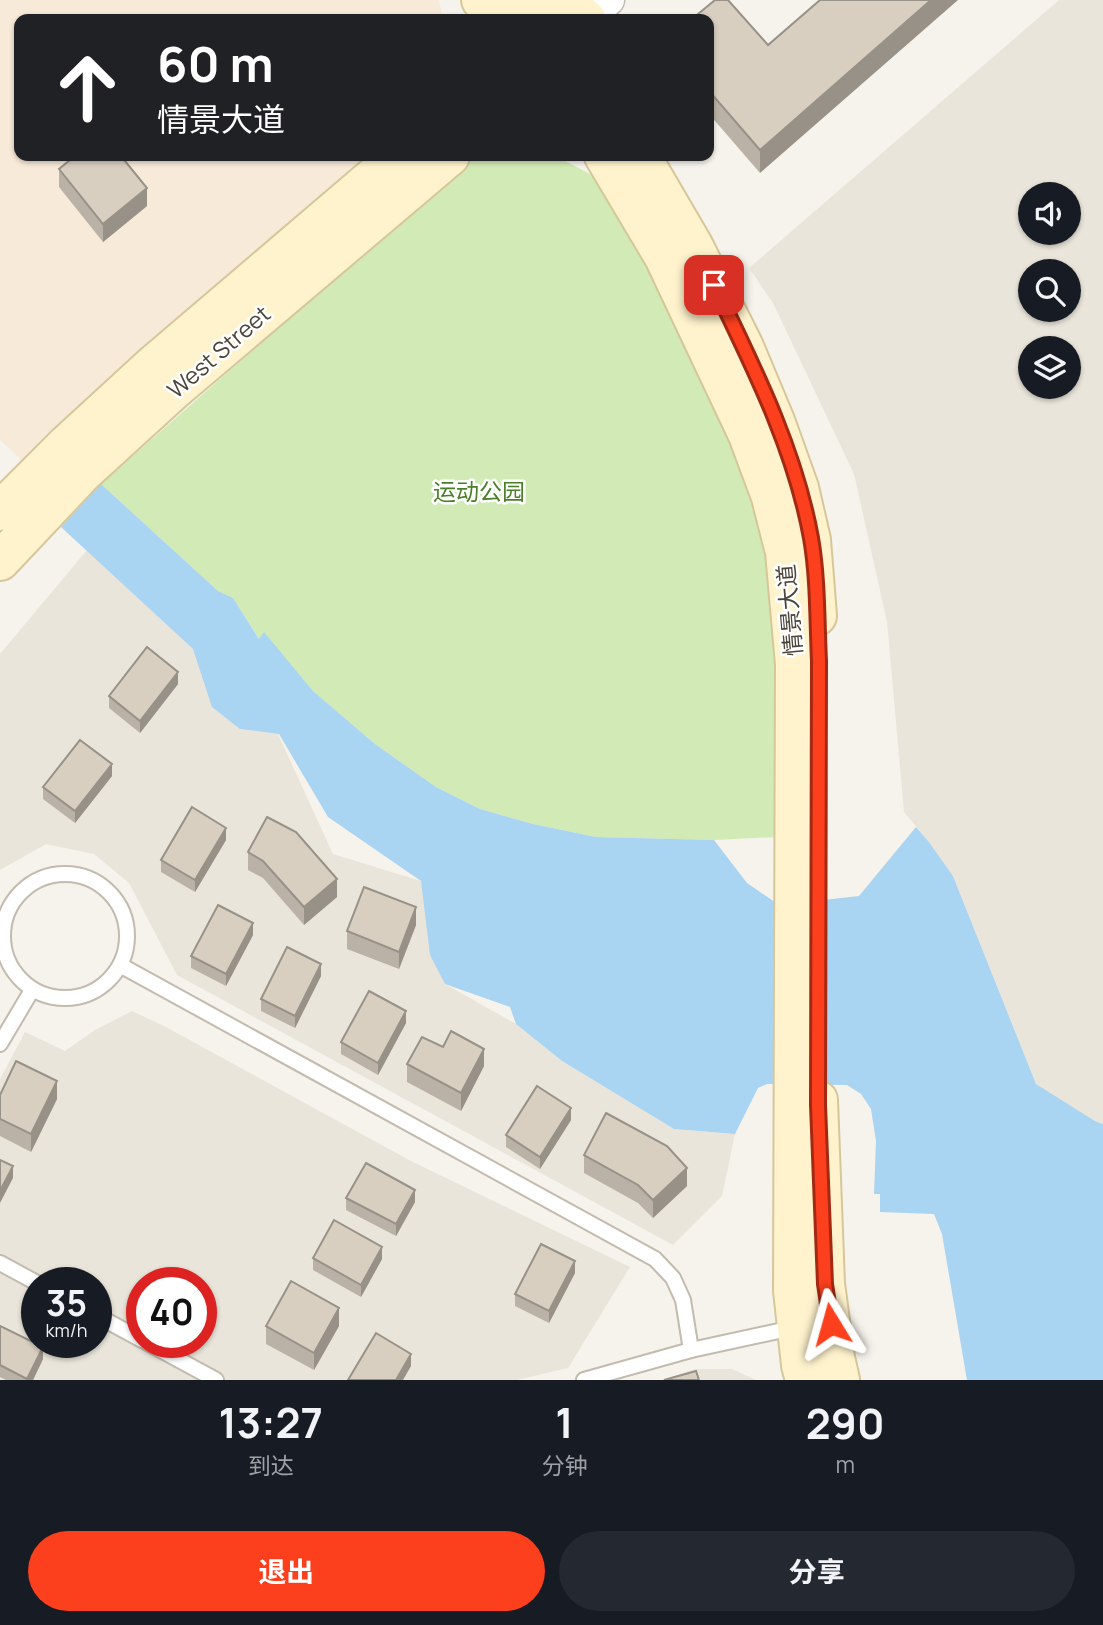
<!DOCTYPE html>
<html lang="zh">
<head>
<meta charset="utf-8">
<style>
	body { margin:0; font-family:Manrope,"Noto Sans SC",sans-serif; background:#242831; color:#f1f3f6; height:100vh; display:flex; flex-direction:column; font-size:26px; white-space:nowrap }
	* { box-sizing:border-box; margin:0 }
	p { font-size:23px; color:#9ea1a6 }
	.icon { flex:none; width:38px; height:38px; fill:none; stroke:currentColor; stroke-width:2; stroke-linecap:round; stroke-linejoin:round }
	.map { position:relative; height:1380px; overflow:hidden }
	.drawer { display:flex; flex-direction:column; background:#171b24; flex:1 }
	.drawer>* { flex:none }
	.hud { position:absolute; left:14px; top:14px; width:700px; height:147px; border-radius:14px; box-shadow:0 2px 5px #0004; background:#202124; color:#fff; overflow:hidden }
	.fabs { position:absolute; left:1018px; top:182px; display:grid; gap:14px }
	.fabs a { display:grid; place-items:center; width:63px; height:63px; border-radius:50%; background:#171b24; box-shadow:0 2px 5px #0004; font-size:35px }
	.speed { position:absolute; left:21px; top:1267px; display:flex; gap:14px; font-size:35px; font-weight:700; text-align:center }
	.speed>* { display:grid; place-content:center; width:91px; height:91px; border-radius:50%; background:#171b24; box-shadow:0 2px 5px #0004; line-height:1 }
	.speed small { font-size:18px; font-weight:400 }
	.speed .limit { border:10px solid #d22; background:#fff; color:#111 }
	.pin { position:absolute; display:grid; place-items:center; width:60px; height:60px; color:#fff; margin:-30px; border-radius:14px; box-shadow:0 4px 10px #0006 }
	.me { position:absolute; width:77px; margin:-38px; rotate:352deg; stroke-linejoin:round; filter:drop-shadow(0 0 5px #0008) }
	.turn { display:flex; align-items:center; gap:24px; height:147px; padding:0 28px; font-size:32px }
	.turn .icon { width:91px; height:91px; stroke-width:2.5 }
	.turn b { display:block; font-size:49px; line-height:60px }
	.eta { display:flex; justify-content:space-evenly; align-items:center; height:119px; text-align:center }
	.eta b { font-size:42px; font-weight:700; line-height:49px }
	.cta { display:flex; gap:14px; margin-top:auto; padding:14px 28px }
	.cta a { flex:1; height:80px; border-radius:42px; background:#fc3f1d; color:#fff; font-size:28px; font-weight:700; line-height:80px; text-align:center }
	.cta a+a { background:#242831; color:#f1f3f6 }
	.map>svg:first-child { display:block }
	.residential { fill:#eae5da; fill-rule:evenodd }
	.commercial { fill:#f7ead8 }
	.green { fill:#d2eab5 }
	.water { fill:#a9d4f2 }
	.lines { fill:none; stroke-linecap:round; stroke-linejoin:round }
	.lane-casing { stroke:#c2bbae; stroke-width:18 }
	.street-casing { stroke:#c2bbae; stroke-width:33 }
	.secondary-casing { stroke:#d6c79b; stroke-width:42 }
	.lane { stroke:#fff; stroke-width:14 }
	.street { stroke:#fff; stroke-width:30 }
	.secondary { stroke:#fff3cd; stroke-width:38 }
	.wall { fill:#bab2a6 }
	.shaded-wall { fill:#979187 }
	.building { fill:#d8cfc1; stroke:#979187; stroke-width:2 }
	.route-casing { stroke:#a42913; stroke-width:18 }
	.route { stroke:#fc3f1d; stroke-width:12 }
	.labels { text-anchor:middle; stroke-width:5; stroke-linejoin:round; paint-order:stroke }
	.street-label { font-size:23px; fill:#4b4439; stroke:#fff }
	.park-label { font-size:23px; fill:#4a7f2a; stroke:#fff }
</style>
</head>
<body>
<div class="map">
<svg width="1103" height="1380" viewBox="0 0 1103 1380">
	<rect width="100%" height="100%" fill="#f6f3ec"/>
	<g class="residential">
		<path d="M1059 0H1103V1124L1095 1121 1036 1084 953 876 929 842 904 812 887 622 854 474 773 303 749 268ZM1031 194H1069V233H1031ZM1031 271H1069V310H1031ZM1031 348H1069V387H1031Z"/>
		<polygon points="87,550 193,649 240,729 278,734 333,854 421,881 445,984 516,1024 562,1061 674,1129 735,1134 722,1196 673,1245 177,975 129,883 94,854 46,844 0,870 0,654"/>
		<path d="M132 1011 166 1027 411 1161 630 1267 568 1368 517 1380H0V1079L25 1032 65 1051 95 1030ZM37 1283H96V1342H37ZM142 1283H201V1342H142Z"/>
		<polygon points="694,1369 732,1369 756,1380 663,1380"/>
	</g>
	<polygon class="commercial" points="0,0 439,0 443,19 19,19 19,156 365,156 26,464 0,440"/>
	<polygon class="green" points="483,156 556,156 601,180 686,327 763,526 771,591 777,733 776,837 714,840 596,837 533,824 480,809 436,787 375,744 313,691 264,633 260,640 233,598 218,591 101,484 468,160"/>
	<polygon class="water" points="101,484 218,591 233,598 259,639 264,632 313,691 375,744 436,787 480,809 533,824 596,837 714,840 747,883 779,905 859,896 916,827 929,842 953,876 1036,1084 1095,1121 1103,1124 1103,1380 967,1380 942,1234 934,1214 880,1212 880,1194 874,1194 876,1141 871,1109 861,1094 847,1085 767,1084 758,1088 735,1134 674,1129 562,1061 516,1024 510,1007 445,984 430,955 421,881 328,817 279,734 240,729 212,707 193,649 61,527"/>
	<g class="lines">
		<g class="lane-casing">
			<g id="lane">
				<circle cx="65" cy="936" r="62"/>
				<polyline points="120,965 655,1259 673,1278 683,1300 691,1350"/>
				<polyline points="0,1044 32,990"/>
				<polyline points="0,1263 37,1283"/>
				<polyline points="96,1315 142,1340"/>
				<polyline points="146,1342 216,1380"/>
				<polyline points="584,1380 691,1350 797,1327"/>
			</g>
		</g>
		<g class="street-casing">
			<polyline id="street" points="588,19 609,0"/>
		</g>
		<g class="secondary-casing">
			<g id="secondary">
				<polyline points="481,0 500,19"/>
				<path d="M514 19C537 0 563 0 586 19"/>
				<polyline points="604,156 664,257 748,435 771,497 785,552 795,664 793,1290 801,1365 805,1380"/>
				<polyline points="641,156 693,245 744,347 775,421 799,488 811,540 817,616"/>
				<polyline points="0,511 66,445 152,366 398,156"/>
				<polyline points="0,561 83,473 174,390 450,156"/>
				<polyline points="818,1100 825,1284 835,1358 840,1380"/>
			</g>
		</g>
		<use href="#lane" class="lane"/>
		<use href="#street" class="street"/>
		<use href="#secondary" class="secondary"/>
	</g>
	<g class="wall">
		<polygon points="709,19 768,45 760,173 709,114"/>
		<polygon points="59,169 147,206 103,242 59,187"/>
		<polygon points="178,684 140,733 109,708 109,696"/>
		<polygon points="112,776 75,823 43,799 43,787"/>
		<polygon points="226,840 195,892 161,872 161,860"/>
		<polygon points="248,852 337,897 304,925 263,878 248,870"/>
		<polygon points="416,925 399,969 347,949 347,931"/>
		<polygon points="253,935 226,986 191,968 191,956"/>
		<polygon points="321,976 295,1028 261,1011 261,999"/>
		<polygon points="406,1023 378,1075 341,1054 341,1042"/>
		<polygon points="443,1047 484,1066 461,1111 407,1082 407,1064"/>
		<polygon points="0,1095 57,1099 31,1152 0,1136"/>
		<polygon points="571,1120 540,1169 506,1147 506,1135"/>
		<polygon points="584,1155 687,1186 653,1218 638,1203 584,1173"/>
		<polygon points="346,1198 415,1202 396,1236 346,1210"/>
		<polygon points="313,1258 382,1259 361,1297 313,1270"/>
		<polygon points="575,1273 549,1323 515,1306 515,1294"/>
		<polygon points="0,1326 43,1359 33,1380 6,1380 0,1377"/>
		<polygon points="266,1326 339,1326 314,1370 266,1344"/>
	</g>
	<g class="shaded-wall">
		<polygon points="931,0 958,0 760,173 760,150"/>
		<polygon points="147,188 147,206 103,242 103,224"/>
		<polygon points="178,672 178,684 140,733 140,721"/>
		<polygon points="112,764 112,776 75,823 75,811"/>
		<polygon points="226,828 226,840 195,892 195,880"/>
		<polygon points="337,879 337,897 304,925 304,907"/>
		<polygon points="416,907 416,925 399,969 399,952"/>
		<polygon points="253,923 253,935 226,986 226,974"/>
		<polygon points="321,964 321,976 295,1028 295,1016"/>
		<polygon points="406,1011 406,1023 378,1075 378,1063"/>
		<polygon points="484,1049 484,1066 461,1111 461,1093"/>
		<polygon points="57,1081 57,1099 31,1152 31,1134"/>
		<polygon points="571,1108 571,1120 540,1169 540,1157"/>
		<polygon points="13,1166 13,1178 0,1203 0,1191"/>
		<polygon points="687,1168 687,1186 653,1218 653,1200"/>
		<polygon points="415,1190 415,1202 396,1236 396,1224"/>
		<polygon points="382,1247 382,1259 361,1297 361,1285"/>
		<polygon points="575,1261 575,1273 549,1323 549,1311"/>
		<polygon points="339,1308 339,1326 314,1370 314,1353"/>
		<polygon points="43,1347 43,1359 33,1380 27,1380"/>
		<polygon points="411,1354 411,1366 403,1380 396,1380"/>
	</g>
	<g class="building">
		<polygon points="715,0 728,0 768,45 820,0 931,0 760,150 709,91 709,19 692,19"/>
		<polygon points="75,156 121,156 147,188 103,224 59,169"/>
		<polygon points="147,647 178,672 140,721 109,696"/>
		<polygon points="80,740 112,764 75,811 43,787"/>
		<polygon points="192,807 226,828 195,880 161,860"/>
		<polygon points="267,817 296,832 337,879 304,907 263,861 248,852"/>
		<polygon points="364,887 416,907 399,952 347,931"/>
		<polygon points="218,905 253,923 226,974 191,956"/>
		<polygon points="287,947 321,964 295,1016 261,999"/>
		<polygon points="369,991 406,1011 378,1063 341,1042"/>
		<polygon points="451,1031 484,1049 461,1093 407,1064 422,1037 443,1047"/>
		<polygon points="16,1061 57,1081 31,1134 0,1119 0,1095"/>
		<polygon points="537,1086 571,1108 540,1157 506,1135"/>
		<polygon points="606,1113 667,1146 687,1168 653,1200 638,1185 584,1155"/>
		<polygon points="0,1160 13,1166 0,1191"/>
		<polygon points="366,1163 415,1190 396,1224 346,1198"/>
		<polygon points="334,1220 382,1247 361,1285 313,1258"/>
		<polygon points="541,1244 575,1261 549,1311 515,1294"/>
		<polygon points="291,1281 339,1308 314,1353 266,1326"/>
		<polygon points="0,1326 43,1347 27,1379 0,1365"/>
		<polygon points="376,1333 411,1354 396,1380 348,1380"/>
		<polygon points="696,1371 699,1380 664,1380"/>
	</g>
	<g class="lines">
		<g class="route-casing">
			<path id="route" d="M714 285C753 366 795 449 811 538 818 578 817 620 819 661L818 1105 825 1284 831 1324"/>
		</g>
		<use href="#route" class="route"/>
	</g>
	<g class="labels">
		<g class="street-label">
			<text transform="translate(219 352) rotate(-41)" y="8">West Street</text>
			<text transform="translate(790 610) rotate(-95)" y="8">情景大道</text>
		</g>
		<g class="park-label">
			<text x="479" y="500">运动公园</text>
		</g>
	</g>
</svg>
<div class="fabs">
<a><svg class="icon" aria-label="sound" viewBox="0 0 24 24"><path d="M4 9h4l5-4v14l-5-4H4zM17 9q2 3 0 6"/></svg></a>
<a><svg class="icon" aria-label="search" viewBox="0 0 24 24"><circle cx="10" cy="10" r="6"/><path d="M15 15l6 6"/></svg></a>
<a><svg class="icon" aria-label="layers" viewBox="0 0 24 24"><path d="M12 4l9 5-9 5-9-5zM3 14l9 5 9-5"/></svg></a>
</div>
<div class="speed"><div>35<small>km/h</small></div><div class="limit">40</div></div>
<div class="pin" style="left:714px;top:285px;background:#d93025"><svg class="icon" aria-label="arrive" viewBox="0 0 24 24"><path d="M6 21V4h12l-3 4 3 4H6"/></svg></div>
<svg class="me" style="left:831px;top:1324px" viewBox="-20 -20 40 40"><path d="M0-17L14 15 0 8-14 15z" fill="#fc3f1d" stroke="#fff" stroke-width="4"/></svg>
<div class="hud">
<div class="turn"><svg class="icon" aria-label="ahead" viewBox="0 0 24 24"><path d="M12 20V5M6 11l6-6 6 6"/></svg><div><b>60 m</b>情景大道</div></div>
</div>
</div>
<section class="drawer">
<div class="eta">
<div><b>13:27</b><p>到达</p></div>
<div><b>1</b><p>分钟</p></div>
<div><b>290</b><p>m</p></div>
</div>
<div class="cta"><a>退出</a><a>分享</a></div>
</section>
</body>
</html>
